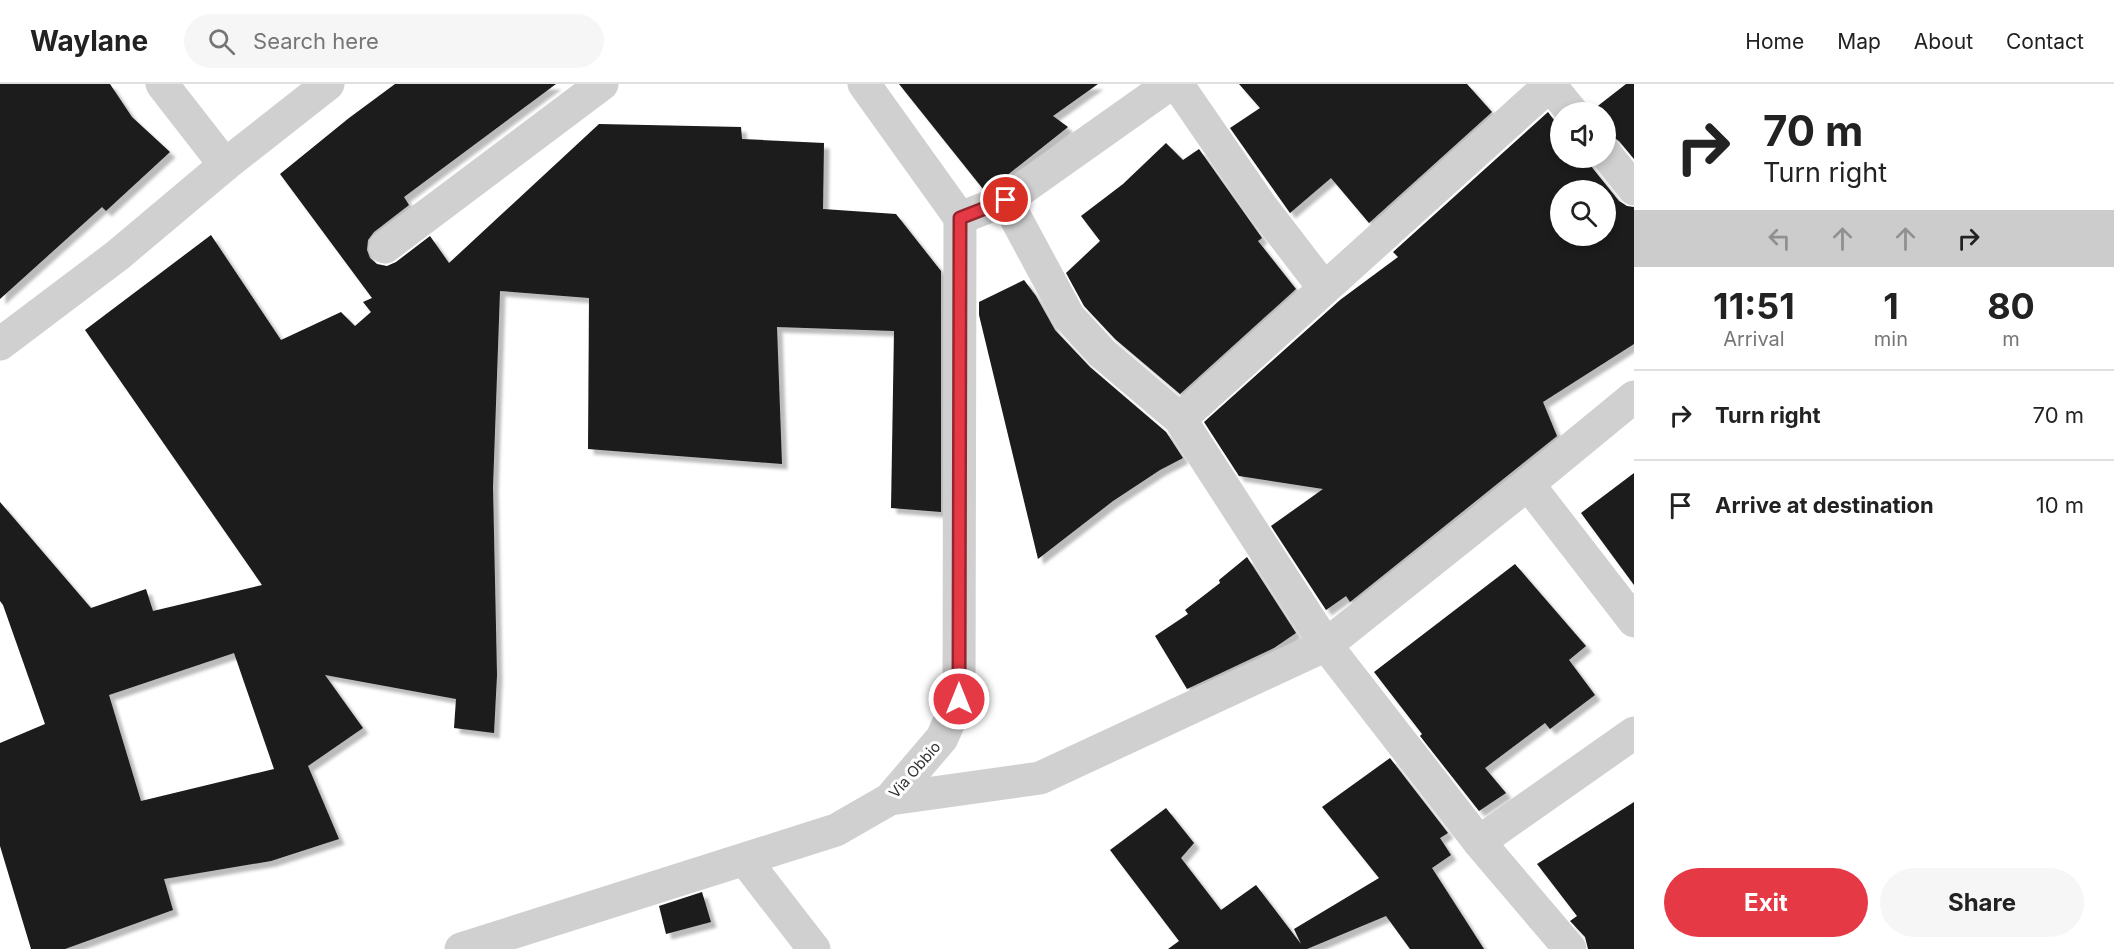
<!DOCTYPE html>
<html lang="en">
<head>
<meta charset="utf-8">
<style>
	body { margin:0; font-family:Inter,sans-serif; background:#f6f6f6; color:#222; height:100vh; display:flex; flex-direction:column; font-size:22px; white-space:nowrap }
	* { box-sizing:border-box; margin:0 }
	p { font-size:20px; color:#767676 }
	.icon { flex:none; width:33px; height:33px; fill:none; stroke:currentColor; stroke-width:2; stroke-linecap:round; stroke-linejoin:round }
	.map { position:relative; flex:1; overflow:hidden }
	.details { display:flex; flex-direction:column; background:#fff; width:480px }
	.details>* { flex:none }
	.top-card { background:#fff; color:#222; overflow:hidden }
	.controls { position:absolute; left:1550px; top:18px; display:grid; gap:12px }
	.controls a { display:grid; place-items:center; width:66px; height:66px; border-radius:50%; background:#fff; box-shadow:0 3px 9px #0003; font-size:30px }
	.pin { position:absolute; display:grid; place-items:center; width:51px; height:51px; color:#fff; margin:-26px; border:3px solid #fff; border-radius:50%; box-shadow:0 2px 6px #0007 }
	.me { position:absolute; width:66px; margin:-33px; rotate:0deg; stroke-linejoin:round; filter:drop-shadow(0 0 4px #0008) }
	.turn { display:flex; align-items:center; gap:21px; height:126px; padding:0 30px; font-size:27px }
	.turn .icon { width:78px; height:78px; stroke-width:2.5 }
	.turn b { display:block; font-size:42px; line-height:51px }
	.lanes { display:flex; align-items:center; height:57px; padding:0 30px; background:#0003; justify-content:center; gap:30px; direction:ltr }
	.lanes .off { opacity:.35 }
	.eta { display:flex; justify-content:space-evenly; align-items:center; height:102px; text-align:center }
	.eta b { font-size:36px; font-weight:700; line-height:42px }
	.cta { display:flex; gap:12px; margin-top:auto; padding:12px 30px }
	.cta a { flex:1; height:69px; border-radius:36px; background:#e63946; color:#fff; font-size:24px; font-weight:700; line-height:69px; text-align:center }
	.cta a+a { background:#f6f6f6; color:#222 }
	ul { padding:0; list-style:none }
	li { display:flex; align-items:center; gap:18px; height:90px; padding:0 30px; border-top:2px solid #e0e0e0 }
	li div { flex:1 }
	li b { display:block; font-size:22px }
	li em { font-style:normal }
	header { display:flex; align-items:center; gap:36px; box-sizing:border-box; height:84px; padding:0 30px; background:#fff; border-bottom:2px solid #e0e0e0 }
	header strong { font-size:28px }
	nav { display:flex; gap:33px; margin-inline-start:auto; font-size:21px }
	.search { width:420px; height:54px; background:#f6f6f6; display:flex; align-items:center; gap:15px; box-sizing:border-box; padding:0 21px; border-radius:33px; color:#767676; font-size:22px }
	main { display:flex; flex:1; min-height:0 }
	.map>svg:first-child { display:block }
	.building { fill:#1a1a1a; fill-rule:evenodd; filter:url(#shadow) }
	.lines { fill:none; stroke-linecap:round; stroke-linejoin:round }
	.street { stroke:#d0d0d0; stroke-width:33 }
	.route-casing { stroke:#96252e; stroke-width:15 }
	.route { stroke:#e63946; stroke-width:10 }
	.labels { text-anchor:middle; stroke-width:6; stroke-linejoin:round; paint-order:stroke }
	.street-label { font-size:15px; fill:#333; stroke:#fff }
</style>
</head>
<body>
<header>
<strong>Waylane</strong>
<div class="search"><svg class="icon" aria-label="search" viewBox="0 0 24 24"><circle cx="10" cy="10" r="6"/><path d="M15 15l6 6"/></svg>Search here</div>
<nav><a>Home</a><a>Map</a><a>About</a><a>Contact</a></nav>
</header>
<main>
<div class="map">
<svg width="1634" height="865" viewBox="0 0 1634 865">
	<defs>
		<filter id="shadow"><feDropShadow dx="5.5" dy="5.5" stdDeviation="1.5" flood-color="#0004"/></filter>
	</defs>
	<rect width="100%" height="100%" fill="#fff"/>
	<g class="building">
		<polygon points="0,0 110,0 132,33 170,68 106,127 102,123 0,215"/>
		<path d="M395 0H556L404 113 409 121 374 148 368 156 367 166 370 174 377 180 387 182 396 178 430 152 449 179 599 40 741 43 742 55 824 59 823 125 896 130 941 187V428L891 424 894 247 777 243 782 380 588 365 589 214 500 207 493 403 497 591 494 649 454 644 456 615 325 591 363 644 308 682 339 755 271 777 164 795 173 826 65 865H31L0 762V659L45 640 3 521 0 517V418L91 524 146 505 153 527 262 501 85 246 211 151 281 256 341 228 355 242 371 228 363 218 372 214 280 90 349 34ZM234 569 274 685 141 717 109 611Z"/>
		<polygon points="899,0 1098,0 1053,32 1068,43 996,100 983,105"/>
		<polygon points="1239,0 1467,0 1492,28 1369,139 1331,94 1290,129 1230,44 1260,24"/>
		<polygon points="1626,0 1634,0 1634,75 1619,57 1612,52 1605,51 1605,28 1590,28"/>
		<path d="M1548 28 1554 36 1560 49V74H1587L1590 81 1619 117 1627 122 1634 123V260L1543 318 1557 352 1350 518 1346 512 1326 526 1271 442 1323 405 1239 392 1204 338 1340 216 1398 173 1393 168ZM1560 106H1605V152H1560Z"/>
		<polygon points="1166,59 1183,76 1199,65 1262,154 1258,157 1296,205 1180,310 1115,255 1084,222 1066,189 1100,157 1081,132 1123,100"/>
		<polygon points="1024,196 1036,212 1055,246 1090,283 1166,348 1183,374 1160,386 1113,417 1038,475 979,231 979,218"/>
		<polygon points="1634,389 1634,501 1581,429"/>
		<polygon points="1247,473 1296,549 1274,564 1187,605 1155,552 1188,530 1185,526 1220,499 1219,496"/>
		<polygon points="1515,480 1586,562 1569,576 1595,611 1550,645 1545,639 1485,684 1506,709 1479,727 1420,652 1422,650 1374,588"/>
		<polygon points="1390,674 1448,749 1440,754 1451,771 1432,784 1484,865 1410,865 1386,832 1307,865 1168,865 1179,857 1110,766 1166,724 1194,759 1181,774 1221,826 1256,801 1301,860 1294,845 1379,794 1322,723"/>
		<polygon points="1634,718 1634,865 1588,865 1585,853 1570,837 1577,832 1537,780"/>
		<polygon points="702,808 711,838 666,850 659,822"/>
	</g>
	<g class="lines">
		<g class="street">
			<polyline points="162,0 225,81"/>
			<polyline points="864,0 960,134"/>
			<polyline points="1177,0 1261,122 1324,204"/>
			<polyline points="1549,0 1572,28"/>
			<polyline points="1605,69 1634,105"/>
			<polyline points="1006,116 1069,233 1102,269 1180,335 1326,561 1479,758 1570,865"/>
			<polyline points="960,134 1006,116 1170,0"/>
			<polyline points="385,163 602,0"/>
			<polyline points="0,260 118,171 225,81 328,0"/>
			<polyline points="1180,335 1551,0"/>
			<polyline points="1528,400 1634,537"/>
			<polyline points="890,715 1040,694 1326,561 1528,400 1634,313"/>
			<polyline points="1479,758 1634,649"/>
			<polyline points="745,776 814,865"/>
			<polyline points="461,865 836,746 890,715 942,654 959,615 960,134"/>
		</g>
	</g>
	<g class="lines">
		<g class="route-casing">
			<polyline id="route" points="959,615 960,134 1006,116"/>
		</g>
		<use href="#route" class="route"/>
	</g>
	<g class="labels">
		<g class="street-label">
			<text transform="translate(915 686) rotate(-49)" y="5">Via Obbio</text>
		</g>
	</g>
</svg>
<div class="controls">
<a><svg class="icon" aria-label="sound" viewBox="0 0 24 24"><path d="M4 9h4l5-4v14l-5-4H4zM17 9q2 3 0 6"/></svg></a>
<a><svg class="icon" aria-label="search" viewBox="0 0 24 24"><circle cx="10" cy="10" r="6"/><path d="M15 15l6 6"/></svg></a>
</div>
<div class="pin" style="left:1006px;top:116px;background:#d93025"><svg class="icon" aria-label="arrive" viewBox="0 0 24 24"><path d="M6 21V4h12l-3 4 3 4H6"/></svg></div>
<svg class="me" style="left:959px;top:615px" viewBox="-20 -20 40 40"><circle r="17" fill="#e63946" stroke="#fff" stroke-width="3"/><path d="M0-11L8 9 0 5-8 9z" fill="#fff"/></svg>
</div>
<section class="details">
<div class="top-card">
<div class="turn"><svg class="icon" aria-label="right" viewBox="0 0 24 24"><path d="M7 20v-9h11M14 6l5 5-5 5"/></svg><div><b>70 m</b>Turn right</div></div>
<div class="lanes"><svg class="icon off" aria-label="left" viewBox="0 0 24 24"><path d="M17 20v-9H6M10 6l-5 5 5 5"/></svg><svg class="icon off" aria-label="ahead" viewBox="0 0 24 24"><path d="M12 20V5M6 11l6-6 6 6"/></svg><svg class="icon off" aria-label="ahead" viewBox="0 0 24 24"><path d="M12 20V5M6 11l6-6 6 6"/></svg><svg class="icon" aria-label="right" viewBox="0 0 24 24"><path d="M7 20v-9h11M14 6l5 5-5 5"/></svg></div>
</div>
<div class="eta">
<div><b>11:51</b><p>Arrival</p></div>
<div><b>1</b><p>min</p></div>
<div><b>80</b><p>m</p></div>
</div>
<ul>
<li><svg class="icon" aria-label="right" viewBox="0 0 24 24"><path d="M7 20v-9h11M14 6l5 5-5 5"/></svg><div><b>Turn right</b></div><em>70 m</em></li>
<li><svg class="icon" aria-label="arrive" viewBox="0 0 24 24"><path d="M6 21V4h12l-3 4 3 4H6"/></svg><div><b>Arrive at destination</b></div><em>10 m</em></li>
</ul>
<div class="cta"><a>Exit</a><a>Share</a></div>
</section>
</main>
</body>
</html>
